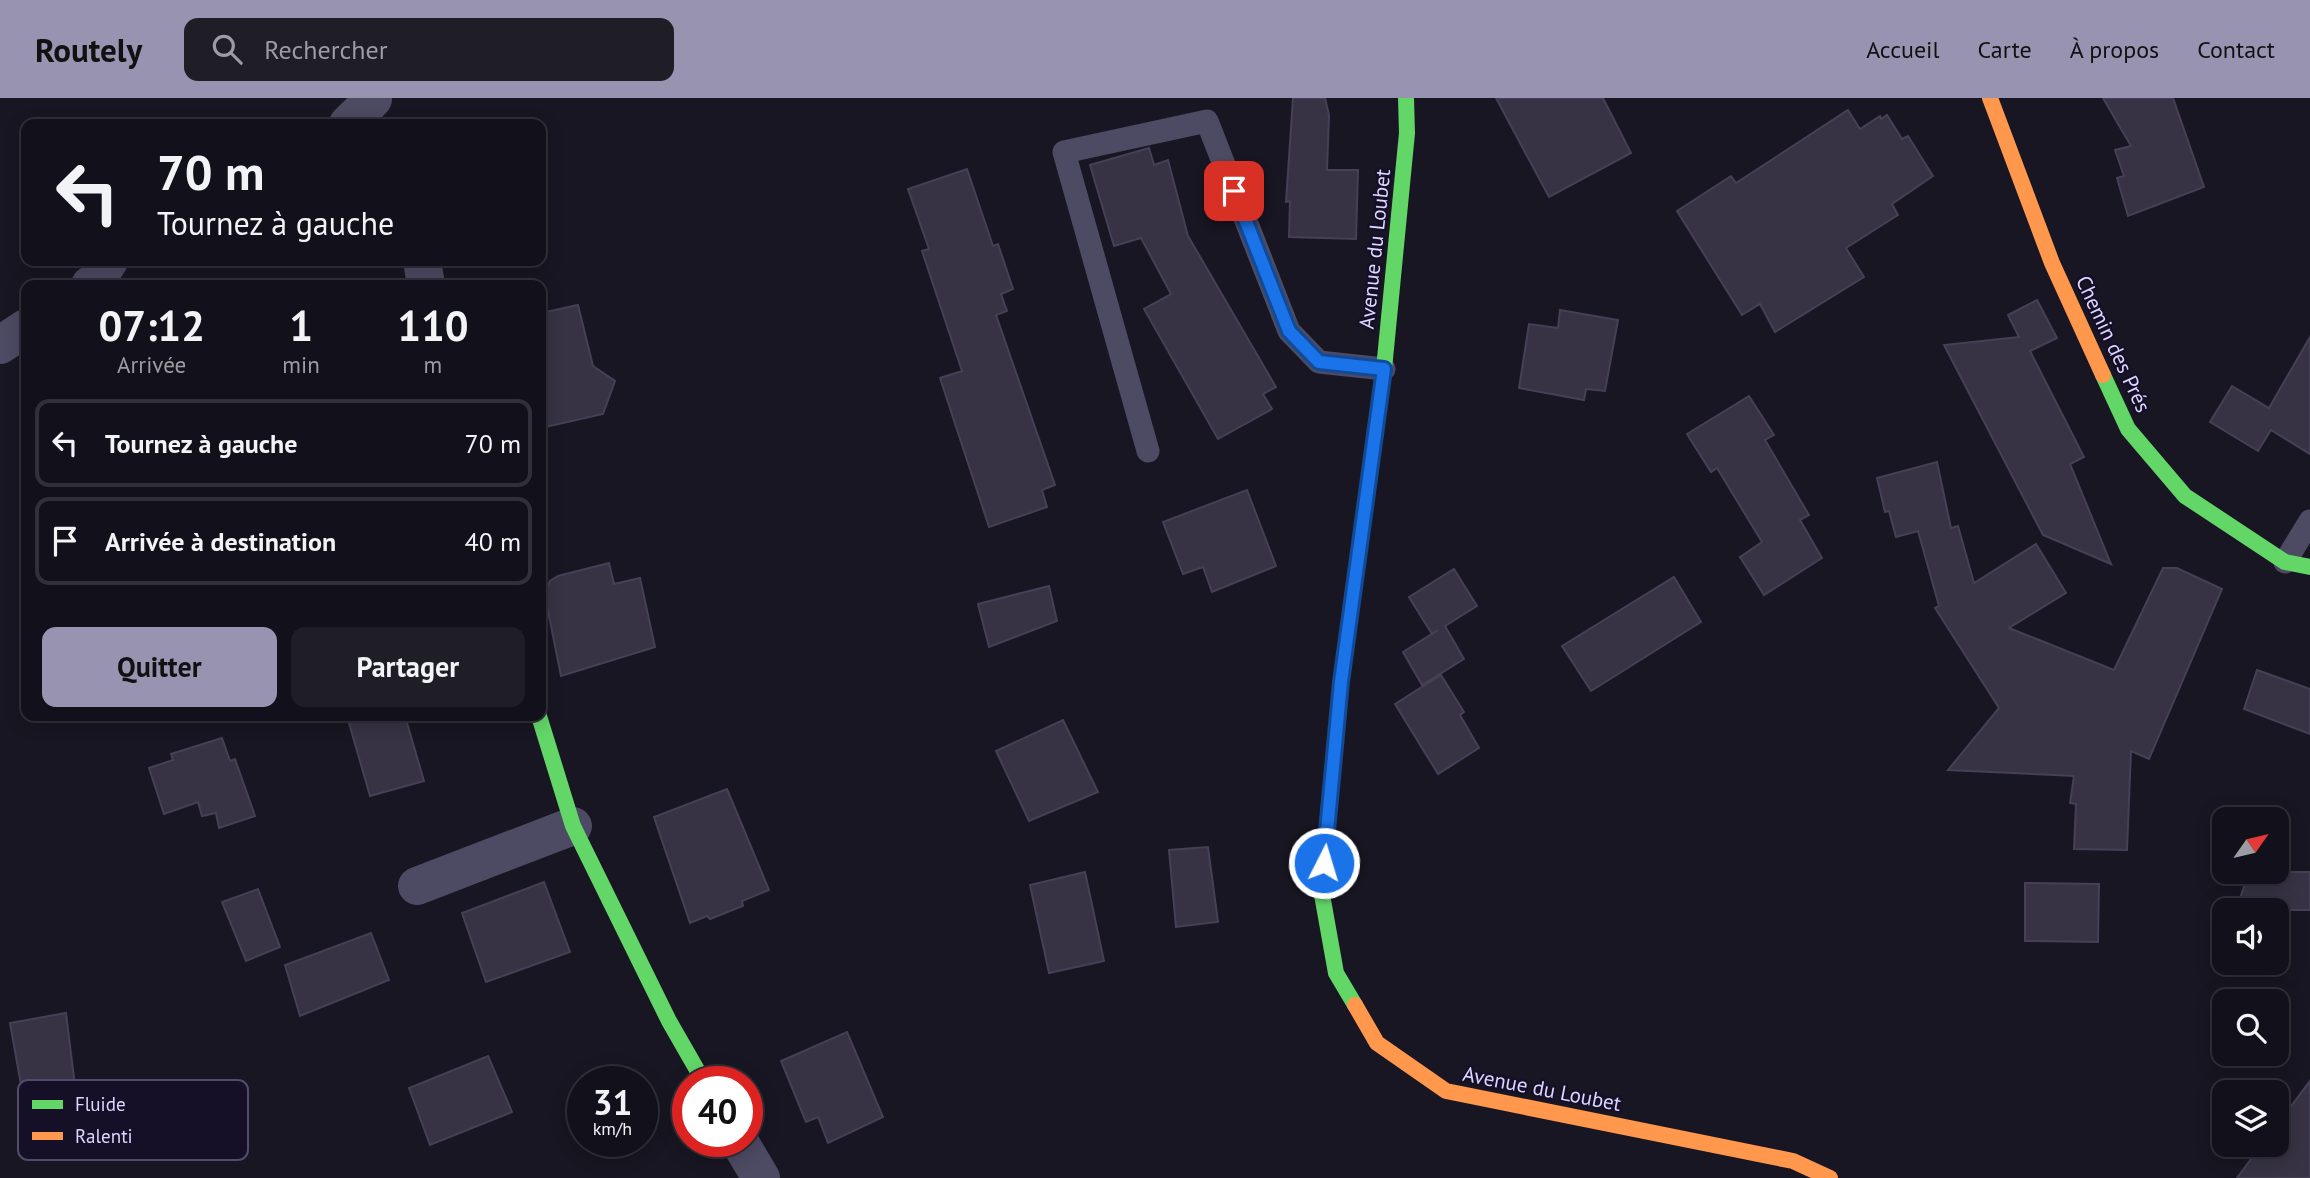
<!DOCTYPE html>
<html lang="fr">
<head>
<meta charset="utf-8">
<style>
	body { margin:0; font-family:"PT Sans",sans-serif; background:#1f1e27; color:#f1f3f6; height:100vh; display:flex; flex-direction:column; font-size:26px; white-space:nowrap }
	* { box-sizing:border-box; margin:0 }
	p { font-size:23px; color:#9c9da2 }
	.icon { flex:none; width:38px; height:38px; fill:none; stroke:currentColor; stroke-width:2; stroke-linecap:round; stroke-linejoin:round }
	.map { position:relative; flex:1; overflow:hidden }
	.sheet { position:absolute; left:21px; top:182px; width:525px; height:441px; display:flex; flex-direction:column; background:#12101a; border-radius:14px; box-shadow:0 4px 18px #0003,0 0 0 2px #313039 }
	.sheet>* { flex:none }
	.top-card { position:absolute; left:21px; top:21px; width:525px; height:147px; border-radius:14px; box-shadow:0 4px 18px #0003,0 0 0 2px #313039; background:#12101a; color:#f1f3f6; overflow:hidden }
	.needle { width:46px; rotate:56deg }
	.fabs { position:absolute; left:2212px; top:709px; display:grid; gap:14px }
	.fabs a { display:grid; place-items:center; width:77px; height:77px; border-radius:14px; background:#12101a; box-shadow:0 4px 18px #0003,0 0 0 2px #313039; font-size:35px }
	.speed { position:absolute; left:567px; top:968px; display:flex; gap:14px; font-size:35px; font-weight:700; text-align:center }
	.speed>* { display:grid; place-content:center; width:91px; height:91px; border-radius:50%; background:#12101a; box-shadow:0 4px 18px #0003,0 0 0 2px #313039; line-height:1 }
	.speed small { font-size:18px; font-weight:400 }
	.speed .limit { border:10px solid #d22; background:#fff; color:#111 }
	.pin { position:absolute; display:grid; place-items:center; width:60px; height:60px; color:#fff; margin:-30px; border-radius:14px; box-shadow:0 4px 10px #0006 }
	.me { position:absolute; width:77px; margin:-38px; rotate:5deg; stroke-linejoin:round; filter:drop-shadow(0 0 5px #0008) }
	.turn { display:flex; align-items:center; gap:24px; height:147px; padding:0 21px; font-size:32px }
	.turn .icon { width:91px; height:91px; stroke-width:2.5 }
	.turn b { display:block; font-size:49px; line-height:60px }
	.eta { display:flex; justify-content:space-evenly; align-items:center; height:119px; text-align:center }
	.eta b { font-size:42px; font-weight:800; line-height:49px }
	.action { display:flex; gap:14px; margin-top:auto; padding:14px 21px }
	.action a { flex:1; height:80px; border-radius:14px; background:#9993b2; color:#111; font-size:28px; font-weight:800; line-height:80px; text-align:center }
	.action a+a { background:#1f1e27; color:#f1f3f6 }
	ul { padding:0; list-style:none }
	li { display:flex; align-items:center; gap:21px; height:88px; margin:0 14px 10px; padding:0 7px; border:4px solid #313039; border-radius:14px }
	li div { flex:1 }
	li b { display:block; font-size:26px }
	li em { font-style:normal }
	header { display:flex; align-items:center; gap:42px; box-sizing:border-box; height:98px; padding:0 35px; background:#9993b2; color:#111 }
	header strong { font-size:33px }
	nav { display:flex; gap:38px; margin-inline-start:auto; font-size:24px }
	.search { width:490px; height:63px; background:#1f1e27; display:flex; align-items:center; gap:18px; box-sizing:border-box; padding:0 24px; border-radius:14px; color:#9c9da2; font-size:26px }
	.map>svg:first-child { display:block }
	.building { fill:#373344; stroke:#454056; stroke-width:2 }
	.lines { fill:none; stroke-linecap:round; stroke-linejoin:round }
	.lane { stroke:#4d4a63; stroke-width:23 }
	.street { stroke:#4d4a63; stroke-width:38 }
	.fast { stroke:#63d668; stroke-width:16 }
	.slow { stroke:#ff974d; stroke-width:16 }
	.route-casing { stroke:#114b97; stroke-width:18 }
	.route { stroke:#1a73e8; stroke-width:12 }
	.labels { text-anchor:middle; stroke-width:5; stroke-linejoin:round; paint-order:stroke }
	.street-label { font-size:21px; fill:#ded7ff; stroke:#151028 }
	.key { fill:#151028; stroke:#514c68; stroke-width:2 }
	.key-label { font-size:19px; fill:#ded7ff }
</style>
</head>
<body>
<header>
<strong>Routely</strong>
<div class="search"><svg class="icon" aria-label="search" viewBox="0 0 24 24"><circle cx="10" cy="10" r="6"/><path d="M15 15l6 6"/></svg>Rechercher</div>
<nav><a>Accueil</a><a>Carte</a><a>À propos</a><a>Contact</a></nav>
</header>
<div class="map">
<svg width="2310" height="1080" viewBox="0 0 2310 1080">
	<rect width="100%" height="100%" fill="#181622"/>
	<g class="building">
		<polygon points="1293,0 1325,0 1329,17 1327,72 1358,72 1356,141 1289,139 1290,103 1286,104"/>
		<polygon points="1496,0 1603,0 1631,55 1549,99"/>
		<polygon points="2103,0 2173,0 2204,89 2128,118 2117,80 2124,78 2115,52 2131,48"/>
		<polygon points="1848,12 1860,31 1880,18 1881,21 1887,17 1902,41 1908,38 1933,78 1892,106 1898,117 1846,150 1864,179 1775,234 1760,206 1742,217 1677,113 1731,78 1736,85"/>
		<polygon points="1149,50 1154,67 1168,62 1188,138 1276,289 1263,296 1272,311 1218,341 1144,211 1171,196 1141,140 1114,148 1090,67"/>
		<polygon points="967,71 993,148 998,146 1013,191 1001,196 1007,213 996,217 1055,387 1042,392 1047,409 989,429 940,280 962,273 922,153 929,151 908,91"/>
		<polygon points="2037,202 2057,240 2030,253 2084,359 2070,366 2111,466 2043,437 1944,247 2019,239 2008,217"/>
		<polygon points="578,207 593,268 615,283 603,316 541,330 541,215"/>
		<polygon points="1560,212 1618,222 1605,293 1586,291 1584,302 1519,290 1529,226 1558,230"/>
		<polygon points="2310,239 2310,356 2271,332 2258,353 2210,324 2232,288 2269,310"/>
		<polygon points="1749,298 1774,337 1765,342 1809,417 1800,422 1822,460 1764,497 1740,459 1762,444 1717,370 1711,374 1687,336"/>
		<polygon points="1937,364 1951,430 1958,428 1974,485 2036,446 2066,495 2009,530 2114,572 2163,470 2177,470 2222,491 2149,661 2131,653 2127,752 2074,751 2076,706 2070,705 2074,678 1948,672 1999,610 1935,510 1939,508 1918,433 1896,439 1889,413 1885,414 1877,380"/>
		<polygon points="1247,392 1276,468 1212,494 1203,469 1183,476 1163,424"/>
		<polygon points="609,465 614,486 640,480 655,549 561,578 547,508 546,493 550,483 558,478"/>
		<polygon points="1454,471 1477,508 1445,528 1464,561 1422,587 1403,554 1438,532 1432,536 1409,499"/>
		<polygon points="1674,479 1701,524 1591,593 1562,548"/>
		<polygon points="1049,488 1057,523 989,549 978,506"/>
		<polygon points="2257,572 2310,591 2310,636 2244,611"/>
		<polygon points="1441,577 1464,614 1460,617 1479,650 1438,676 1395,606"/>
		<polygon points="347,618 405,618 424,683 370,698"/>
		<polygon points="1063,622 1098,694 1029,723 996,653"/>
		<polygon points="222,640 230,663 235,661 255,718 219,730 216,715 202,718 198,704 164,716 149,670 173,662 171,656"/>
		<polygon points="727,691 769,792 742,803 743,808 710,821 707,818 690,825 654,719"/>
		<polygon points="1208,749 1218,824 1176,829 1169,752"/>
		<polygon points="1085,774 1104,863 1049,875 1030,787"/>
		<polygon points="2249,774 2310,774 2310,812 2236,812"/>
		<polygon points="544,784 570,854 486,884 462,815"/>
		<polygon points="2025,785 2099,786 2098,844 2025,843"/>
		<polygon points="258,791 280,849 246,863 222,804"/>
		<polygon points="371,835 389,882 300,918 285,867"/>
		<polygon points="66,915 81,1037 38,1035 34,1013 26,1015 10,925"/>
		<polygon points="847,934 883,1019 828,1045 818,1019 806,1024 781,963"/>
		<polygon points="488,958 512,1014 430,1047 409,990"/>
		<polygon points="2310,983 2310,1080 2237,1080 2262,1046 2277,1046 2277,1027"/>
	</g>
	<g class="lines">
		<g class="lane">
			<polyline points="1148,353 1064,54 1207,23 1289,233 1319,264 1384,271"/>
			<polyline points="2285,464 2310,423"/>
		</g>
		<g class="street">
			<polyline points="348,26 373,1"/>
			<polyline points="422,163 426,187"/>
			<polyline points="90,187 96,183 109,163"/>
			<polyline points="0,247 26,230"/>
			<polyline points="417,788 573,728"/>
			<polyline points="739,1043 761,1080"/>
		</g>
		<g class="fast">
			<polyline points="2103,277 2128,331 2185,398 2285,464 2310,469"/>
			<polyline points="539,618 573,728 669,923 704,984"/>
			<polyline points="1355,907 1336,875 1321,791 1341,584 1384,271 1407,35 1406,0"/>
		</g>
		<g class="slow">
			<polyline points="1990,0 2052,165 2103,277"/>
			<polyline points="1355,907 1377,945 1446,993 1793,1063 1830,1080"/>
		</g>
	</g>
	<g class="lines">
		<g class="route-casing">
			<polyline id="route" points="1234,93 1289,233 1319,264 1384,271 1341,584 1324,765"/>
		</g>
		<use href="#route" class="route"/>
	</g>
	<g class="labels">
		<g class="street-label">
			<text transform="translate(1375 151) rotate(-84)" y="7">Avenue du Loubet</text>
			<text transform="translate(2113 246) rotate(65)" y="7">Chemin des Prés</text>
			<text transform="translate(1542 991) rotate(11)" y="7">Avenue du Loubet</text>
		</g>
	</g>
	<rect x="18" y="982" width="230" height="80" rx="10" class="key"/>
	<rect x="32" y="1002" width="31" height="9" fill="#63d668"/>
	<rect x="32" y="1034" width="31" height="8" fill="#ff974d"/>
	<g class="key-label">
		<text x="75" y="1013">Fluide</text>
		<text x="75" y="1045">Ralenti</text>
	</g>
</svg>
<div class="fabs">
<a><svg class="needle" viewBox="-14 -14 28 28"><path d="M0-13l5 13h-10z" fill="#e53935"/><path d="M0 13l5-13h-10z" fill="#9c9da2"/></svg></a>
<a><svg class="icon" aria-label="sound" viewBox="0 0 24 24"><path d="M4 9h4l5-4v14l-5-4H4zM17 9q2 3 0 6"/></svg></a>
<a><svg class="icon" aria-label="search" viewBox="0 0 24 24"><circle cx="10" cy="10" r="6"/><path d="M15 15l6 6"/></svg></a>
<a><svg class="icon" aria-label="layers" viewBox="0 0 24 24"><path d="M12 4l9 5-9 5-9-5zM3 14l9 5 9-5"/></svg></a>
</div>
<div class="speed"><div>31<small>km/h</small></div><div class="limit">40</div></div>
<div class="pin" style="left:1234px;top:93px;background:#d93025"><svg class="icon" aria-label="arrive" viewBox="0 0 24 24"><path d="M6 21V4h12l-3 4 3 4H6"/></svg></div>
<svg class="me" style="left:1324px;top:765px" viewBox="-20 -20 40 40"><circle r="17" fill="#1a73e8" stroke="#fff" stroke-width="3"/><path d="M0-11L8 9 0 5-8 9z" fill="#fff"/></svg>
<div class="top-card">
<div class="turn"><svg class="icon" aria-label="left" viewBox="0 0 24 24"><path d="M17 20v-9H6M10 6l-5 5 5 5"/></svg><div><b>70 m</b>Tournez à gauche</div></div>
</div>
<section class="sheet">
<div class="eta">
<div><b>07:12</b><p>Arrivée</p></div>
<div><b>1</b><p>min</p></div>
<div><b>110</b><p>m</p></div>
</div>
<ul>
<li><svg class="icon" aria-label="left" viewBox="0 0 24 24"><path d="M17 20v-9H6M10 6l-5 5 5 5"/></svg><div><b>Tournez à gauche</b></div><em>70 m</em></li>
<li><svg class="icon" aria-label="arrive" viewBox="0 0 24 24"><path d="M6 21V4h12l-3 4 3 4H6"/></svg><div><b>Arrivée à destination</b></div><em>40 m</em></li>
</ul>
<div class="action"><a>Quitter</a><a>Partager</a></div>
</section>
</div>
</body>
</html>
